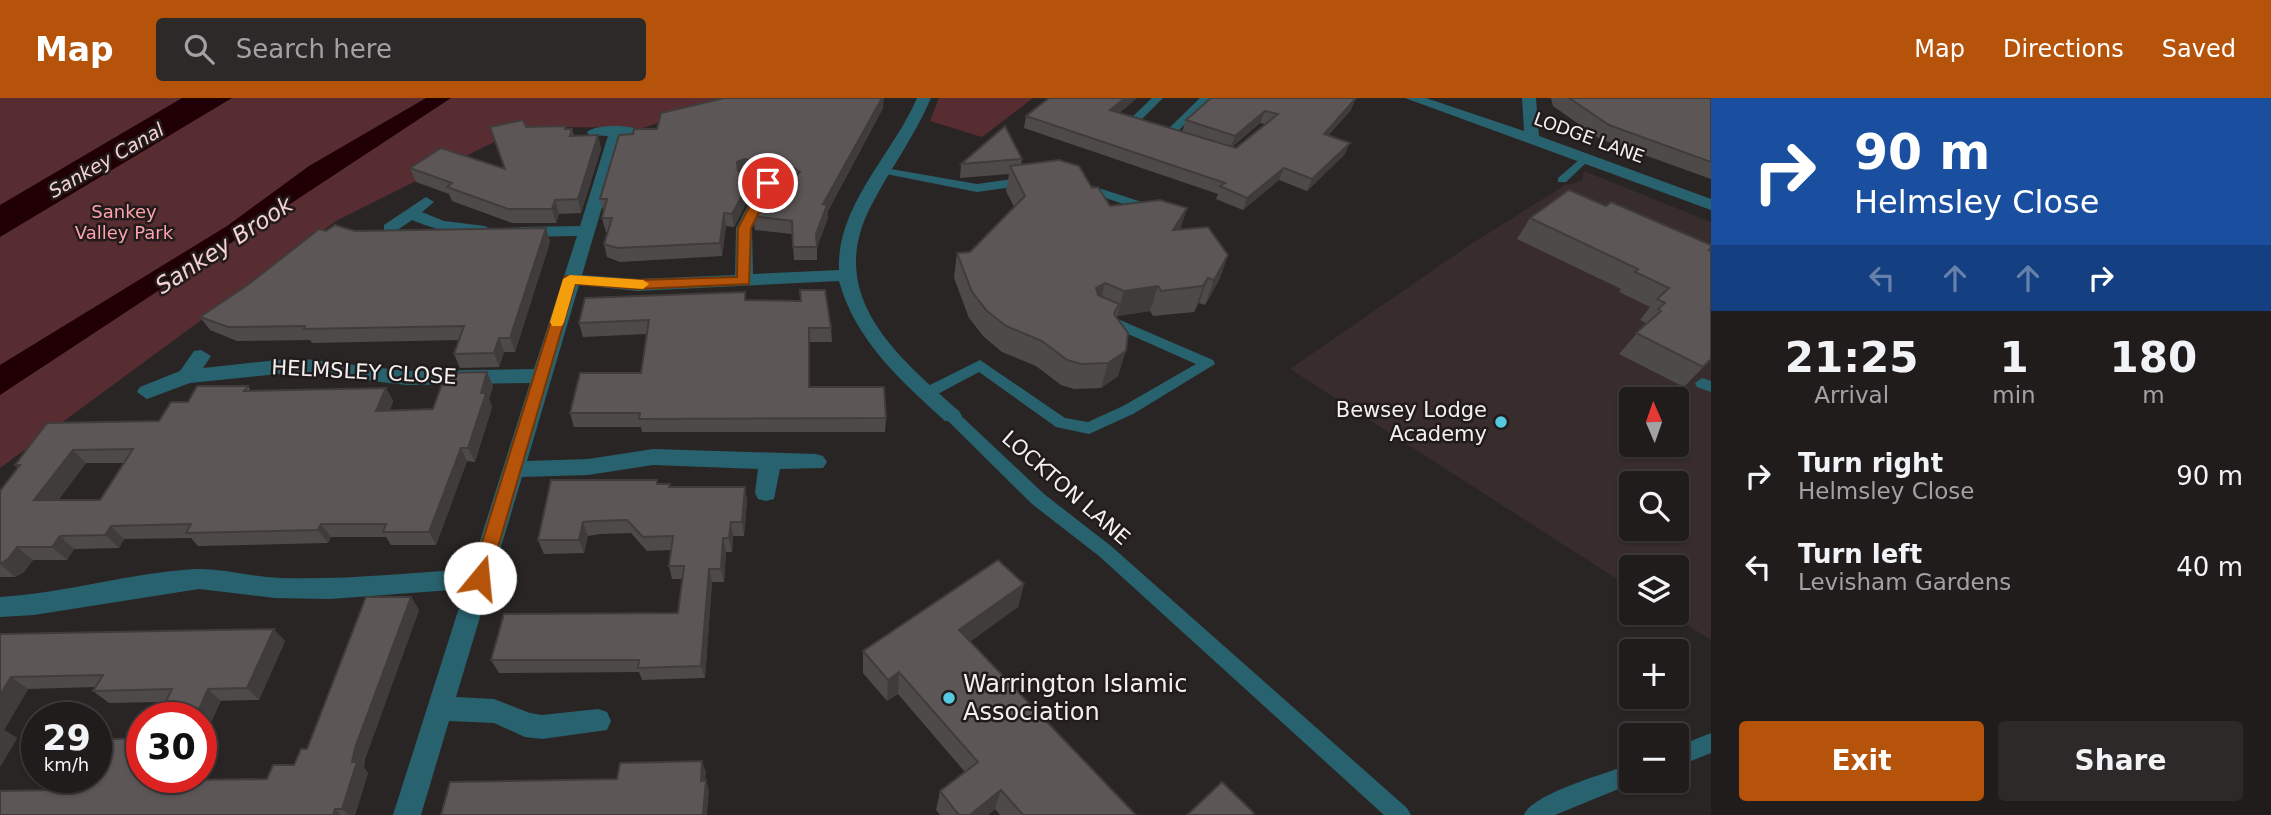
<!DOCTYPE html>
<html lang="en">
<head>
<meta charset="utf-8">
<style>
	body { margin:0; font-family:"DejaVu Sans",sans-serif; background:#2d2929; color:#f1f3f6; height:100vh; display:flex; flex-direction:column; font-size:26px; white-space:nowrap }
	* { box-sizing:border-box; margin:0 }
	p { font-size:23px; color:#a2a1a3 }
	.icon { flex:none; width:38px; height:38px; fill:none; stroke:currentColor; stroke-width:2; stroke-linecap:round; stroke-linejoin:round }
	.map { position:relative; flex:1; overflow:hidden }
	.details { display:flex; flex-direction:column; background:#201c1c; width:560px }
	.details>* { flex:none }
	.hud { background:#1a4fa0; color:#fff; overflow:hidden }
	.needle { width:46px; rotate:358deg }
	.fabs { position:absolute; left:1619px; top:289px; display:grid; gap:14px }
	.fabs a { display:grid; place-items:center; width:70px; height:70px; border-radius:7px; background:#201c1c; box-shadow:0 2px 5px #0004,0 0 0 2px #3d3a3b; font-size:35px }
	.speed { position:absolute; left:21px; top:604px; display:flex; gap:14px; font-size:35px; font-weight:700; text-align:center }
	.speed>* { display:grid; place-content:center; width:91px; height:91px; border-radius:50%; background:#201c1c; box-shadow:0 2px 5px #0004,0 0 0 2px #3d3a3b; line-height:1 }
	.speed small { font-size:18px; font-weight:400 }
	.speed .limit { border:10px solid #d22; background:#fff; color:#111 }
	.pin { position:absolute; display:grid; place-items:center; width:60px; height:60px; color:#fff; margin:-30px; border:4px solid #fff; border-radius:50%; box-shadow:0 2px 7px #0007 }
	.me { position:absolute; width:77px; margin:-38px; rotate:17deg; stroke-linejoin:round; filter:drop-shadow(0 0 5px #0008) }
	.turn { display:flex; align-items:center; gap:24px; height:147px; padding:0 28px; font-size:32px }
	.turn .icon { width:91px; height:91px; stroke-width:2.5 }
	.turn b { display:block; font-size:49px; line-height:60px }
	.lanes { display:flex; align-items:center; height:66px; padding:0 28px; background:#0003; justify-content:center; gap:35px; direction:ltr }
	.lanes .off { opacity:.35 }
	.eta { display:flex; justify-content:space-evenly; align-items:center; height:119px; text-align:center }
	.eta b { font-size:42px; font-weight:700; line-height:49px }
	.action { display:flex; gap:14px; margin-top:auto; padding:14px 28px }
	.action a { flex:1; height:80px; border-radius:7px; background:#b45309; color:#fff; font-size:28px; font-weight:700; line-height:80px; text-align:center }
	.action a+a { background:#2d2929; color:#f1f3f6 }
	ul { padding:0; list-style:none }
	li { display:flex; align-items:center; gap:21px; height:91px; padding:0 28px }
	li div { flex:1 }
	li b { display:block; font-size:26px }
	li em { font-style:normal }
	header { display:flex; align-items:center; gap:42px; box-sizing:border-box; height:98px; padding:0 35px; background:#b45309; color:#fff }
	header strong { font-size:33px }
	nav { display:flex; gap:38px; margin-inline-start:auto; font-size:24px }
	.search { width:490px; height:63px; background:#2d2929; display:flex; align-items:center; gap:18px; box-sizing:border-box; padding:0 24px; border-radius:7px; color:#a2a1a3; font-size:26px }
	main { display:flex; flex:1; min-height:0 }
	.map>svg:first-child { display:block }
	.built { fill:#382c2d; fill-rule:evenodd }
	.green { fill:#582d31 }
	.water { fill:#200004 }
	.lines { fill:none; stroke-linecap:round; stroke-linejoin:round }
	.service { fill:#28626e; fill-rule:evenodd }
	.minor { fill:#28626e; fill-rule:evenodd }
	.wall { fill:#4f4a4a; fill-rule:evenodd }
	.shaded-wall { fill:#403c3c }
	.building { fill:#5c5656; stroke:#403c3c; stroke-width:2; fill-rule:evenodd }
	.route { fill:#b45309; stroke:#753606; stroke-width:2 }
	.slow { fill:#f59e0b }
	.poi-dot { fill:#56c9e0; stroke:#211b1c; stroke-width:2.5 }
	.labels { text-anchor:middle; stroke-width:5; stroke-linejoin:round; paint-order:stroke }
	.far-street-label { font-size:18px; fill:#f4f0f0; stroke:#211b1c }
	.far-park-label { font-size:18px; fill:#fea2a9; stroke:#211b1c }
	.far-water-label { font-size:19px; font-style:italic; fill:#f8d1d3; stroke:#211b1c }
	.street-label { font-size:21px; fill:#f4f0f0; stroke:#211b1c }
	.poi-label { font-size:21px; fill:#f4f0f0; stroke:#211b1c; text-anchor:end }
	.water-label { font-size:23px; font-style:italic; fill:#f8d1d3; stroke:#211b1c }
	.near-poi-label { font-size:24px; fill:#f4f0f0; stroke:#211b1c; text-anchor:start }
</style>
</head>
<body>
<header>
<strong>Map</strong>
<div class="search"><svg class="icon" aria-label="search" viewBox="0 0 24 24"><circle cx="10" cy="10" r="6"/><path d="M15 15l6 6"/></svg>Search here</div>
<nav><a>Map</a><a>Directions</a><a>Saved</a></nav>
</header>
<main>
<div class="map">
<svg width="1711" height="717" viewBox="0 0 1711 717">
	<rect width="100%" height="100%" fill="#2a2525"/>
	<path class="built" d="M1584 73 1711 124V542L1668 515 1676 514V469H1631V490L1290 271 1471 146 1565 87 1582 83ZM1631 301H1676V346H1631ZM1631 385H1676V430H1631Z"/>
	<g class="green">
		<polygon points="0,0 733,0 643,30 561,29 502,40 336,123 0,370"/>
		<polygon points="939,0 1033,0 982,39 930,23"/>
	</g>
	<g class="water">
		<polygon points="182,0 232,0 0,139 0,107"/>
		<polygon points="426,0 451,0 0,297 0,267 227,128 309,68"/>
	</g>
	<g class="lines">
		<g class="service">
			<polygon points="1152,0 1163,0 1140,23 1151,26 1151,30 1129,26 1129,22"/>
			<polygon points="1200,0 1211,0 1173,38 1165,38 1165,34"/>
			<polygon points="1586,56 1592,59 1590,61 1566,84 1558,84 1558,80"/>
			<polygon points="885,70 977,86 1028,79 1034,83 1028,87 977,94 881,75 879,73"/>
			<polygon points="1083,85 1145,105 1147,108 1141,112 1079,91 1077,89"/>
			<polygon points="1106,216 1213,262 1215,266 1133,316 1089,336 1056,329 979,274 932,299 922,299 920,295 922,291 980,262 1065,320 1088,324 1123,308 1196,266 1101,224 1099,221"/>
			<polygon points="1702,280 1711,283 1711,294 1697,289 1695,285"/>
			<polygon points="952,313 957,314 1044,396 1111,448 1407,710 1411,717 1384,717 1099,458 1032,406 947,322 944,318 947,314"/>
			<polygon points="1711,635 1711,655 1676,669 1676,649"/>
			<path d="M1631 666V682L1638 683 1555 717H1524C1533 695 1608 675 1631 666Z"/>
		</g>
		<g class="minor">
			<path d="M917 0H931C915 38 890 71 871 108 824 198 897 258 959 313L962 318 959 323H945C901 283 855 242 839 183L638 193 579 187 527 363 588 361 653 351 816 356 823 358 827 364 823 370 780 371 774 401 766 403 758 401 755 395 758 371 653 367 588 377 522 379 456 599 494 601 530 615 542 617 598 611 607 614 611 623 607 632 542 641 525 639 494 625 449 623 421 717H393L465 491 330 501 275 500 199 491 34 517 0 519V499C66 495 129 475 195 471 223 470 252 479 280 480 344 482 407 475 471 471L530 285 406 287 297 274 190 285 147 301 137 294 140 289 180 273 194 253 201 252 211 258 203 270 297 260 406 273 534 271 577 138 520 139 512 134 520 129 580 128 608 38 589 37 587 34C596 26 634 26 643 34L636 38H623L582 177 638 181 735 177 736 130 760 85 768 80 776 85 752 130 753 176 839 172C836 108 893 56 917 0Z"/>
			<polygon points="1405,0 1426,0 1524,33 1522,0 1536,0 1539,38 1711,101 1711,112"/>
			<path d="M426 99 434 104 422 114 444 123 485 128 493 133C480 146 428 129 412 122L396 133H384V127Z"/>
		</g>
	</g>
	<g class="wall">
		<path d="M1049 0H1137L1119 15 1182 34 1186 22 1211 0 1351 12 1328 37 1350 45 1344 57 1307 93 1279 82 1243 112 1216 101 1218 96 1024 30 1026 18ZM1260 25 1265 26 1236 50 1232 49Z"/>
		<polygon points="1551,0 1711,0 1711,81 1600,41 1553,8"/>
		<polygon points="883,10 828,113 828,120 817,149 817,162 794,162 792,136 755,132 753,118 791,81 746,74 745,75 753,77 754,90 734,129 726,128 722,158 620,164 607,159 604,146 608,134 606,134 602,120 604,115 600,101 633,36 657,31"/>
		<polygon points="566,28 567,31 572,31 574,38 598,37 601,51 581,115 559,116 556,125 512,125 452,103 449,96 416,84 410,70 505,70 526,29"/>
		<polygon points="1022,61 1021,67 1092,90 1110,108 1187,110 1180,131 1228,157 1219,182 1205,207 1199,205 1194,214 1153,218 1150,213 1117,218 1115,218 1118,278 1101,290 1074,291 1061,287 1036,268 1002,254 983,238 969,220 954,180 957,155 970,154 1014,109 1006,93 1009,76 960,80 961,66"/>
		<polygon points="1606,108 1711,150 1709,152 1711,261 1684,289 1619,256 1646,225 1640,222 1650,209 1619,194 1621,191 1517,141 1530,120"/>
		<polygon points="546,130 550,144 515,254 504,254 499,269 460,270 454,256 459,242 312,245 310,242 237,243 210,232 200,219 326,133"/>
		<polygon points="800,192 831,230 832,244 809,244 809,289 886,320 885,334 642,334 641,329 574,329 570,315 641,275 647,236 583,239 579,225 746,202 800,203"/>
		<path d="M487 274 493 288 489 301 492 309 475 364 467 363 436 447H391L386 439H331L328 445 198 448 191 440 124 441 119 450 74 451 67 462H33L24 474 15 479H0V393L18 370 15 367 159 323 188 304 248 288 251 293 386 290 393 303 390 312 433 311ZM86 365H124L100 402H58Z"/>
		<polygon points="658,386 670,386 670,389 745,389 747,402 744,438 733,438 732,454 726,454 724,484 712,484 705,580 642,582 639,574 499,575 491,562 678,515 682,481 672,481 669,468 671,452 647,453 631,435 600,436 588,438 584,455 544,456 538,442"/>
		<polygon points="1024,486 1018,509 970,543 1136,717 1000,717 995,711 988,717 940,717 936,712 940,693 965,674 898,596 887,603 863,575 863,553"/>
		<polygon points="411,499 419,512 365,661 364,670 368,675 355,717 0,717 54,692 142,679 199,679 198,682 267,681 294,667 307,651"/>
		<polygon points="0,536 285,543 259,602 109,605 93,593 96,589 28,591 4,632 17,640 0,669"/>
	</g>
	<g class="shaded-wall">
		<polygon points="882,0 884,0 883,10 828,113 828,120 817,149 816,136 823,106"/>
		<polygon points="1125,0 1137,0 1108,24 1110,12"/>
		<polygon points="1356,0 1351,12 1319,48 1324,36"/>
		<polygon points="1265,13 1260,25 1230,50 1235,38"/>
		<polygon points="598,37 601,51 581,115 578,101"/>
		<polygon points="1350,45 1344,57 1307,93 1312,81"/>
		<polygon points="745,61 746,74 739,78 739,87 737,64"/>
		<polygon points="1284,70 1279,82 1243,112 1247,100"/>
		<polygon points="753,77 754,90 734,129 732,116"/>
		<polygon points="555,102 559,116 556,125 552,111"/>
		<polygon points="1187,110 1179,135 1173,132"/>
		<polygon points="724,115 726,128 722,158 720,145"/>
		<polygon points="546,130 550,144 515,254 510,240"/>
		<polygon points="1228,157 1219,182 1205,207 1214,182"/>
		<polygon points="1208,180 1199,205 1194,214 1203,188"/>
		<polygon points="1105,185 1099,211 1096,190"/>
		<polygon points="1158,188 1150,213 1117,218 1124,193"/>
		<polygon points="499,240 504,254 499,269 494,255"/>
		<polygon points="1126,253 1118,278 1101,290 1108,265"/>
		<polygon points="487,274 493,288 489,301 492,309 475,364 468,350 481,295"/>
		<polygon points="386,290 393,303 384,326 376,313"/>
		<polygon points="461,350 467,363 436,447 429,434"/>
		<polygon points="73,352 86,365 48,416 34,402"/>
		<polygon points="745,389 747,402 744,438 742,424"/>
		<polygon points="583,424 588,438 584,455 579,442"/>
		<polygon points="731,424 733,438 732,454 729,440"/>
		<polygon points="321,426 331,439 328,445 318,432"/>
		<polygon points="111,428 124,441 119,450 105,437"/>
		<polygon points="60,438 74,451 67,462 52,449"/>
		<polygon points="723,440 726,454 724,484 721,471"/>
		<polygon points="17,449 33,462 24,474 15,479 0,466"/>
		<polygon points="709,471 712,484 705,580 701,568"/>
		<polygon points="1024,486 1018,509 956,554 959,532"/>
		<polygon points="411,499 419,512 365,661 364,670 368,675 355,717 348,717 342,711 355,650"/>
		<polygon points="274,531 285,543 259,602 247,590"/>
		<polygon points="899,574 898,596 887,603 888,582"/>
		<polygon points="11,579 28,591 4,632 17,640 0,669 0,597"/>
		<polygon points="208,591 221,603 201,647 201,620 195,620"/>
		<polygon points="201,663 205,665 201,674"/>
		<polygon points="702,663 706,674 704,693 701,683"/>
		<polygon points="180,679 199,679 194,693 179,682"/>
		<polygon points="706,682 709,693 707,717 703,717"/>
		<polygon points="1001,692 995,711 988,717 970,717"/>
		<polygon points="335,711 341,717 333,717"/>
	</g>
	<g class="building">
		<polygon points="724,0 882,0 823,106 827,107 816,136 817,149 793,149 792,123 753,118 773,80 791,82 800,74 790,67 745,61 737,64 738,73 753,77 732,116 724,115 720,145 617,150 604,146 612,120 602,120 607,101 600,101 619,37 633,36 634,31 657,31 661,15"/>
		<polygon points="1049,0 1125,0 1110,12 1236,50 1278,16 1265,13 1235,38 1186,22 1211,0 1356,0 1324,36 1350,45 1312,81 1284,70 1247,100 1220,88 1225,85 1026,18"/>
		<polygon points="1569,0 1711,0 1711,64 1609,27"/>
		<polygon points="523,22 526,29 566,28 565,31 572,31 570,38 598,37 578,101 555,102 552,111 508,111 447,89 452,85 410,70 441,50 505,71 490,29"/>
		<polygon points="1005,28 1022,61 961,66"/>
		<polygon points="1059,62 1079,68 1092,90 1098,89 1110,108 1160,102 1187,110 1173,132 1208,129 1228,157 1214,182 1208,180 1203,188 1161,193 1158,188 1124,193 1105,185 1096,190 1098,197 1119,206 1114,216 1128,235 1126,253 1108,265 1081,266 1067,262 1042,243 1006,228 987,213 972,194 957,155 970,154 1025,98 1010,68"/>
		<polygon points="1569,92 1606,108 1611,104 1711,147 1711,150 1709,152 1711,153 1711,261 1703,269 1636,235 1661,213 1658,211 1665,205 1657,201 1669,190 1635,174 1638,171 1530,120"/>
		<polygon points="335,127 355,133 546,130 510,240 499,240 494,255 454,256 464,228 304,231 305,228 228,229 200,219 249,186 319,131 326,133"/>
		<polygon points="800,192 825,192 831,230 809,230 809,289 884,289 886,320 639,321 640,315 570,315 580,275 641,275 649,222 579,225 585,200 745,194 745,202 801,203"/>
		<path d="M487 274 481 295H486L468 350H461L429 434H383L386 426H321L318 432 186 435 191 426 111 428 105 437 60 438 52 449H17L8 461 0 466V393L20 367H15L47 325 159 323 171 304H188L197 288H248L244 293 386 290 376 313 433 311 446 275ZM133 351 100 402H34L73 352Z"/>
		<polygon points="551,382 657,382 657,386 670,386 669,389 745,389 742,424 731,424 729,440 723,440 721,471 709,471 701,568 638,570 639,562 491,562 504,516 678,515 684,468 669,468 673,438 643,439 627,422 595,423 583,424 579,442 538,442"/>
		<polygon points="998,462 1024,486 959,532 1136,717 1023,717 1001,692 970,717 959,717 940,693 978,664 899,574 888,582 863,553"/>
		<polygon points="366,499 411,499 355,650 352,664 357,664 342,711 335,711 333,717 0,717 0,693 54,692 57,687 89,687 92,679 96,679 96,672 112,641 142,641 142,679 180,679 179,682 267,681 273,667 294,667 301,651 307,651"/>
		<polygon points="274,531 247,590 208,591 195,620 158,620 172,591 93,593 103,577 11,579 0,597 0,536"/>
		<polygon points="702,663 701,683 706,682 703,717 441,717 450,684 617,681 620,665"/>
		<polygon points="1222,684 1254,715 1252,717 1187,717"/>
	</g>
	<polygon class="route" points="768,81 774,85 751,130 749,186 638,191 575,186 489,480 486,485 474,485 471,480 565,178 638,182 737,179 738,130 762,85"/>
	<polygon class="slow" points="570,177 643,182 649,186 643,191 575,186 564,224 562,228 552,228 550,224 563,181"/>
	<g class="poi-dot">
		<circle cx="1501" cy="324" r="7"/>
		<circle cx="949" cy="600" r="7"/>
	</g>
	<g class="labels">
		<g class="far-street-label">
			<text transform="translate(1589 40) rotate(20)" y="6">LODGE LANE</text>
		</g>
		<g class="far-park-label">
			<text x="124" y="120">Sankey<tspan x="124" dy="21">Valley Park</tspan></text>
		</g>
		<g class="far-water-label">
			<text transform="translate(106 62) rotate(-30)" y="7">Sankey Canal</text>
		</g>
		<g class="street-label">
			<text transform="translate(364 274) rotate(3)" y="7">HELMSLEY CLOSE</text>
			<text transform="translate(1066 390) rotate(41)" y="7">LOCKTON LANE</text>
		</g>
		<g class="poi-label">
			<text x="1487" y="319">Bewsey Lodge<tspan x="1487" dy="24">Academy</tspan></text>
		</g>
		<g class="water-label">
			<text transform="translate(224 147) rotate(-33)" y="8">Sankey Brook</text>
		</g>
		<g class="near-poi-label">
			<text x="963" y="594">Warrington Islamic<tspan x="963" dy="28">Association</tspan></text>
		</g>
	</g>
</svg>
<div class="fabs">
<a><svg class="needle" viewBox="-14 -14 28 28"><path d="M0-13l5 13h-10z" fill="#e53935"/><path d="M0 13l5-13h-10z" fill="#a2a1a3"/></svg></a>
<a><svg class="icon" aria-label="search" viewBox="0 0 24 24"><circle cx="10" cy="10" r="6"/><path d="M15 15l6 6"/></svg></a>
<a><svg class="icon" aria-label="layers" viewBox="0 0 24 24"><path d="M12 4l9 5-9 5-9-5zM3 14l9 5 9-5"/></svg></a>
<a>+</a>
<a>−</a>
</div>
<div class="speed"><div>29<small>km/h</small></div><div class="limit">30</div></div>
<div class="pin" style="left:768px;top:85px;background:#d93025"><svg class="icon" aria-label="arrive" viewBox="0 0 24 24"><path d="M6 21V4h12l-3 4 3 4H6"/></svg></div>
<svg class="me" style="left:480px;top:480px" viewBox="-20 -20 40 40"><circle r="19" fill="#fff"/><path d="M0-13L10 11 0 6-10 11z" fill="#b45309"/></svg>
</div>
<section class="details">
<div class="hud">
<div class="turn"><svg class="icon" aria-label="right" viewBox="0 0 24 24"><path d="M7 20v-9h11M14 6l5 5-5 5"/></svg><div><b>90 m</b>Helmsley Close</div></div>
<div class="lanes"><svg class="icon off" aria-label="left" viewBox="0 0 24 24"><path d="M17 20v-9H6M10 6l-5 5 5 5"/></svg><svg class="icon off" aria-label="ahead" viewBox="0 0 24 24"><path d="M12 20V5M6 11l6-6 6 6"/></svg><svg class="icon off" aria-label="ahead" viewBox="0 0 24 24"><path d="M12 20V5M6 11l6-6 6 6"/></svg><svg class="icon" aria-label="right" viewBox="0 0 24 24"><path d="M7 20v-9h11M14 6l5 5-5 5"/></svg></div>
</div>
<div class="eta">
<div><b>21:25</b><p>Arrival</p></div>
<div><b>1</b><p>min</p></div>
<div><b>180</b><p>m</p></div>
</div>
<ul>
<li><svg class="icon" aria-label="right" viewBox="0 0 24 24"><path d="M7 20v-9h11M14 6l5 5-5 5"/></svg><div><b>Turn right</b><p>Helmsley Close</p></div><em>90 m</em></li>
<li><svg class="icon" aria-label="left" viewBox="0 0 24 24"><path d="M17 20v-9H6M10 6l-5 5 5 5"/></svg><div><b>Turn left</b><p>Levisham Gardens</p></div><em>40 m</em></li>
</ul>
<div class="action"><a>Exit</a><a>Share</a></div>
</section>
</main>
</body>
</html>
